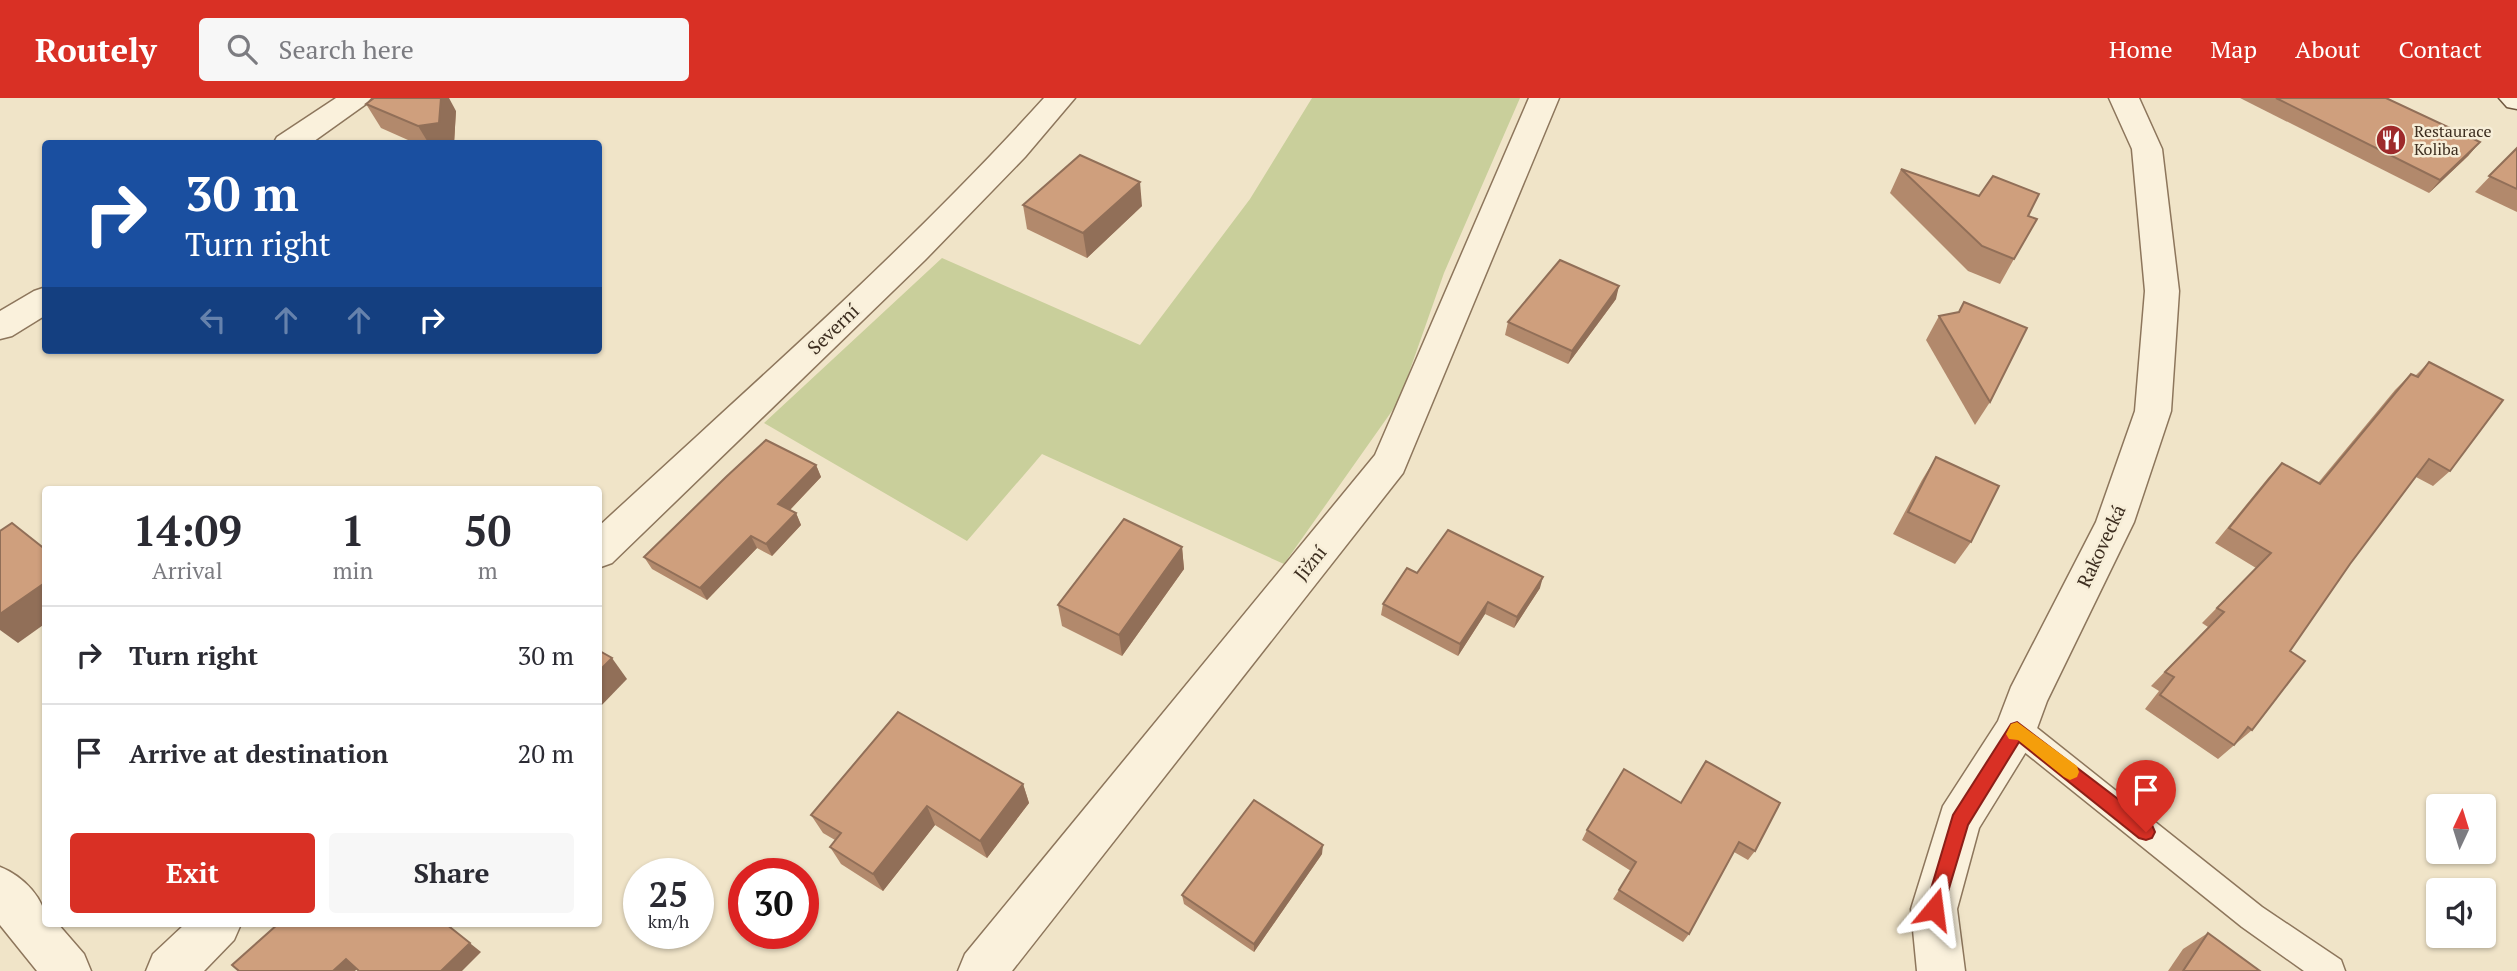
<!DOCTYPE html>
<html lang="en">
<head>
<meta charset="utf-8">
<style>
	body { margin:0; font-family:"PT Serif",serif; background:#f7f7f7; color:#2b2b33; height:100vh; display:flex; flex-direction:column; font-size:26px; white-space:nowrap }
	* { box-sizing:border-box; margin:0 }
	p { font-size:23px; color:#7c7c81 }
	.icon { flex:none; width:38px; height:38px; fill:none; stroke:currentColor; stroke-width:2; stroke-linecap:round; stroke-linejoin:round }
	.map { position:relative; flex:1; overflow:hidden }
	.drawer { position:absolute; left:42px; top:388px; width:560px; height:441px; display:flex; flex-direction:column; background:#fff; border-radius:7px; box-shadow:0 2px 5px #0004 }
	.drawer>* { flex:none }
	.banner { position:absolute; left:42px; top:42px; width:560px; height:214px; border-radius:7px; box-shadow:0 2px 5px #0004; background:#1a4fa0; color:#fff; overflow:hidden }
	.needle { width:46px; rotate:4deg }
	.buttons { position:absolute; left:2426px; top:696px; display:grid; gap:14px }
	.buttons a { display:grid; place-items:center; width:70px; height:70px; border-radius:7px; background:#fff; box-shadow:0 2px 5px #0004; font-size:35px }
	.speed { position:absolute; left:623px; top:760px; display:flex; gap:14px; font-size:35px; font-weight:700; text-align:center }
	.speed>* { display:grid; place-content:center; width:91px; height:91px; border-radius:50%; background:#fff; box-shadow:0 2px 5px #0004; line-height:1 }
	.speed small { font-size:18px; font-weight:400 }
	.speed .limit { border:10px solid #d22; background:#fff; color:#111 }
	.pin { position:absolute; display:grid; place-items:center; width:60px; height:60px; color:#fff; margin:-72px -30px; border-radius:50% 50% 50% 0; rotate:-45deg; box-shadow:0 0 7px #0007 }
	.pin .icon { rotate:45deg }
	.me { position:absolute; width:77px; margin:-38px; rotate:16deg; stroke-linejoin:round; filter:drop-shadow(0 0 5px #0008) }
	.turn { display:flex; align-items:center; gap:24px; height:147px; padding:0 28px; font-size:32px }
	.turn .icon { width:91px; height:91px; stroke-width:2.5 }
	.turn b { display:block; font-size:49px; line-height:60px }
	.lanes { display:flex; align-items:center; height:66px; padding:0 28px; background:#0003; justify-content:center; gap:35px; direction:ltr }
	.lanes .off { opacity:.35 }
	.eta { display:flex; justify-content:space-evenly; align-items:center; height:119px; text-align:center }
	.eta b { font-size:42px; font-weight:700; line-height:49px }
	.action { display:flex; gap:14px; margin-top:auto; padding:14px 28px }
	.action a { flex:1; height:80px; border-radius:7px; background:#d93025; color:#fff; font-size:28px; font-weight:700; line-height:80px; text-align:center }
	.action a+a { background:#f7f7f7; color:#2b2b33 }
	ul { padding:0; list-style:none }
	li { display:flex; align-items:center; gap:21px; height:98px; padding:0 28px; border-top:2px solid #e1e1e2 }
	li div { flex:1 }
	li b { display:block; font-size:26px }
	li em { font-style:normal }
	header { display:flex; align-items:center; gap:42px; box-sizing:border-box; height:98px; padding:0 35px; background:#d93025; color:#fff }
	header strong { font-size:33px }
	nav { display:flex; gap:38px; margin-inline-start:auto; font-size:24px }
	.search { width:490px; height:63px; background:#f7f7f7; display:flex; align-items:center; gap:18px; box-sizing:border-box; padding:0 24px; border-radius:7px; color:#7c7c81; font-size:26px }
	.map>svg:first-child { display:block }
	.green { fill:#c9cf9b }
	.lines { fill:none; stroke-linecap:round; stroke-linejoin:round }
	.lane-casing { stroke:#8d765c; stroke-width:3 }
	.street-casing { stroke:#8d765c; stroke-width:3 }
	.secondary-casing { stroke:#6f573f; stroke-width:3 }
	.lane { fill:#faf1dc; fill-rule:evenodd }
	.street { fill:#faf1dc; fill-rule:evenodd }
	.secondary { fill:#faf1dc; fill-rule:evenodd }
	.wall { fill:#b2896c }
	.shaded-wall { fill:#916f58 }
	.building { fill:#cf9f7d; stroke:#916f58; stroke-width:2 }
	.route { fill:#d93025; stroke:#8d1f18; stroke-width:2 }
	.slow { fill:#f59e0b }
	.labels { text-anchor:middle; stroke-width:5; stroke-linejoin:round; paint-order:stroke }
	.far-poi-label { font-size:16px; fill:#3d2e20; stroke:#f7eed8; text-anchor:start }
	.street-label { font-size:19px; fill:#3d2e20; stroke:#f7eed8 }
</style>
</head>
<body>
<header>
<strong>Routely</strong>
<div class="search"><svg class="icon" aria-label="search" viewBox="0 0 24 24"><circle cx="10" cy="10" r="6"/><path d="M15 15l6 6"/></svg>Search here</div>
<nav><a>Home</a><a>Map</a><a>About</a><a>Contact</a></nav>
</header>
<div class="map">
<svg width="2517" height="873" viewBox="0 0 2517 873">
	<rect width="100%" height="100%" fill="#f0e4c8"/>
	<polygon class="green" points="1312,0 1520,0 1444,175 1399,303 1284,466 1042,356 967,443 764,325 942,160 1140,247 1250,101"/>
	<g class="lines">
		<g class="lane-casing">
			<polygon id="lane" points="2017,619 2027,622 2262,809 2341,862 2345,873 2304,873 2242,829 2007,640 2003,631 2007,622"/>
		</g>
		<g class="street-casing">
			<g id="street">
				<polygon points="336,0 371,0 366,6 310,46 273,46 277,39"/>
				<path d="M1044 0H1075L1025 59 925 162 612 465 598 470V429C749 289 906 153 1044 0Z"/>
				<polygon points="1529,0 1559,0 1403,375 1012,873 958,873 965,856 1375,357"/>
				<polygon points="2109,0 2139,0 2162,51 2179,193 2171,313 2134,424 2047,603 2032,644 1979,730 1957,811 1965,873 1917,873 1911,811 1943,708 1998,623 2011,589 2096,424 2135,313 2145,193 2132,51"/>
				<polygon points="46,189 46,217 12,238 0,241 0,213 34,193"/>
				<path d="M0 769C23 778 46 801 46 826H58L84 856 91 873H37L0 827Z"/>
				<polygon points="185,826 241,826 234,842 204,873 146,873 153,856"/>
			</g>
		</g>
		<g class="secondary-casing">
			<polygon id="secondary" points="2499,0 2517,0 2517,11 2507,9"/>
		</g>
		<use href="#lane" class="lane"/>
		<use href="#street" class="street"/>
		<use href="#secondary" class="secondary"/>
	</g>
	<g class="wall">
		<polygon points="2240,0 2386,0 2480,44 2468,58 2429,95"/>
		<polygon points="366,6 456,13 454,46 417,46 381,30"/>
		<polygon points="2517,50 2517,114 2475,94"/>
		<polygon points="1901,71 2028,118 2014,161 2000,186 1968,173 1890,95"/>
		<polygon points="1023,107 1142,108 1087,160 1027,131"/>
		<polygon points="1616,201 1568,266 1505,237 1508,224"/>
		<polygon points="1939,218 1990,304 1975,327 1926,242"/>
		<polygon points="2429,264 2450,373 2433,388 2416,379 2350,466 2290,553 2252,632 2218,661 2145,611 2159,593 2151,588 2208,529 2202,525 2256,470 2215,445 2268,380 2282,365 2318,385 2395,292 2411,276 2415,278"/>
		<polygon points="1936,359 1971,444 1955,466 1893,436 1922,382"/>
		<polygon points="816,367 821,379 790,412 796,415 801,427 772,458 757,450 707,502 652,471 644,459"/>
		<polygon points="1182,449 1184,471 1122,558 1062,528 1058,507"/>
		<polygon points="1417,475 1540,490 1514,530 1485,516 1458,558 1381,517 1383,506"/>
		<polygon points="1023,686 1029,705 987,760 935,727 883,793 841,766 830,749 835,742 823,735 811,717"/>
		<polygon points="1681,705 1755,753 1748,762 1734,754 1689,836 1683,844 1613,801 1631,773 1582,742 1587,732"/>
		<polygon points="1322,756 1254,854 1184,806 1182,797"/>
		<polygon points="2208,835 2260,873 2168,873 2183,851"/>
	</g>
	<g class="shaded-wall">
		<polygon points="441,0 449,0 456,13 454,46 429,46 418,28"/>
		<polygon points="2480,44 2468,58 2429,95 2440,82"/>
		<polygon points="1140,84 1142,108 1087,160 1083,135"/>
		<polygon points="1619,188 1616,201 1568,266 1572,253"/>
		<polygon points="816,367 821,379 784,418 778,406"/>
		<polygon points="796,415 801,427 772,458 766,446"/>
		<polygon points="751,438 757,450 707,502 700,490"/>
		<polygon points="1182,449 1184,471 1122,558 1119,537"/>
		<polygon points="1543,479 1540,490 1514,530 1517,519"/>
		<polygon points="46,484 46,525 18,545 0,532 0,516"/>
		<polygon points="1488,504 1485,516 1458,558 1460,546"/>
		<polygon points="612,560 627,581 598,611 598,574"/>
		<polygon points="1023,686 1029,705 987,760 980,743"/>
		<polygon points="927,708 935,727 883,793 873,776"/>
		<polygon points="1323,747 1322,756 1254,854 1254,846"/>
		<polygon points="446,826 481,854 462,873 441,873"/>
		<polygon points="346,861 359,869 355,873 333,873"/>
	</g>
	<g class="building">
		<polygon points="374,0 441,0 439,25 418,28 366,6"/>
		<polygon points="2276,0 2386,0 2480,44 2440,82"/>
		<polygon points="2517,50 2517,91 2489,78"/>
		<polygon points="1080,57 1140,84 1083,135 1023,107"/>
		<polygon points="1901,71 1979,98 1993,78 2039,96 2028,118 2037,121 2014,161 1982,148"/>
		<polygon points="1560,162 1619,188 1572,253 1508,224"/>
		<polygon points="1964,204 2027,230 1990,304 1939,218 1959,214"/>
		<polygon points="2429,264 2503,302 2450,373 2429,361 2350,466 2290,553 2305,563 2252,632 2248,629 2234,647 2160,597 2174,579 2165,574 2224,514 2217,510 2271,455 2229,430 2282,365 2320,386 2411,276 2418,279"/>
		<polygon points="766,342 816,367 778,406 796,415 766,446 751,438 700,490 644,459 726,379"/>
		<polygon points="1936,359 1999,388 1971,444 1908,414"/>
		<polygon points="1124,421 1182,449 1119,537 1058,507"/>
		<polygon points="12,425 46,452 46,484 0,516 0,433"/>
		<polygon points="1448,432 1543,479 1517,519 1488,504 1460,546 1383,506 1407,470 1417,475"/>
		<polygon points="598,552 612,560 598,574"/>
		<polygon points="898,614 1023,686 980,743 927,708 873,776 830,749 841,735 811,717"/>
		<polygon points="1706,663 1780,705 1755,753 1739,744 1689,836 1619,792 1636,764 1587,732 1624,671 1681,705"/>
		<polygon points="1254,702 1323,747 1254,846 1182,797"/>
		<polygon points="278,826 446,826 470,845 441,873 359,873 346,861 333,873 239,873 232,867"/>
		<polygon points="2208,835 2260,873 2183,873"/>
	</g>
	<polygon class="route" points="2017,624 2152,727 2155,734 2152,740 2146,742 2139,740 2019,644 1968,727 1941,817 1934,820 1928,817 1925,811 1953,717 2011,626"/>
	<polygon class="slow" points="2017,624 2077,668 2079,674 2077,679 2070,682 2064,679 2018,642 2009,641 2006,636 2011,626"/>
	<defs>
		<g id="restaurant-disc" transform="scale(1.575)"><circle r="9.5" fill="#9e2a2b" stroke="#f7eed8"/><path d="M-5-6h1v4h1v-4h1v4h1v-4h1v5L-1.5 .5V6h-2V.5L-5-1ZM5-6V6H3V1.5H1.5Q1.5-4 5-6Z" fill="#fff"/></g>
	</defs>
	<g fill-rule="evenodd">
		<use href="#restaurant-disc" x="2391" y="42"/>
	</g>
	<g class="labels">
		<g class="far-poi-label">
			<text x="2414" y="39">Restaurace<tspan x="2414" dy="18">Koliba</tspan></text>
		</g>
		<g class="street-label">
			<text transform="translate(833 231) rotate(-44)" y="7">Severní</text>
			<text transform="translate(2101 448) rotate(-65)" y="7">Rakovecká</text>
			<text transform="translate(1310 465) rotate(-51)" y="7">Jižní</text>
		</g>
	</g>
</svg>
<div class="buttons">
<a><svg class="needle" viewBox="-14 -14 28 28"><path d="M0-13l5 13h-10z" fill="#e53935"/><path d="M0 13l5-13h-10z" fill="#7c7c81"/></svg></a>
<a><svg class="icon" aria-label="sound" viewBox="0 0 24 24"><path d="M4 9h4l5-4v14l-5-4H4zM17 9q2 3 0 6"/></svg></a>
</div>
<div class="speed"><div>25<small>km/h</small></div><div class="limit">30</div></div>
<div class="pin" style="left:2146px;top:734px;background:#d93025"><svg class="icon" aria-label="arrive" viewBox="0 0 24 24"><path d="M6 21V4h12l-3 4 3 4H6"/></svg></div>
<svg class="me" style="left:1934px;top:811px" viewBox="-20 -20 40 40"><path d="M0-17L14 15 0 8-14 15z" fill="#d93025" stroke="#fff" stroke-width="4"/></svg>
<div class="banner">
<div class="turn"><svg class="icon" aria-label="right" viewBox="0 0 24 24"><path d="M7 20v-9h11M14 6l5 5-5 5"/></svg><div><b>30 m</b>Turn right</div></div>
<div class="lanes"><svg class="icon off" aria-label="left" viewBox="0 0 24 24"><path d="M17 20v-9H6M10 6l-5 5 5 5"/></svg><svg class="icon off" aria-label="ahead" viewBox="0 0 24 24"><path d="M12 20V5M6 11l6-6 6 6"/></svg><svg class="icon off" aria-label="ahead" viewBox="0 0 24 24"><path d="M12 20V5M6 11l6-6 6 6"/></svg><svg class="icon" aria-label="right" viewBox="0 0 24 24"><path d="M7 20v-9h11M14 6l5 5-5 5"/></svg></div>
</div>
<section class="drawer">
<div class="eta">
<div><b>14:09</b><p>Arrival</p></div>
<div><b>1</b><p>min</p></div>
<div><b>50</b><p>m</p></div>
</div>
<ul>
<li><svg class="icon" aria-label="right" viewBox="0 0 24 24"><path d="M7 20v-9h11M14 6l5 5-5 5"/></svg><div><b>Turn right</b></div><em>30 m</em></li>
<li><svg class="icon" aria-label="arrive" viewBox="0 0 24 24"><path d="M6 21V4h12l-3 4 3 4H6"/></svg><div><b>Arrive at destination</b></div><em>20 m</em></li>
</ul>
<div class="action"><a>Exit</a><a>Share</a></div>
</section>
</div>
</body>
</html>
